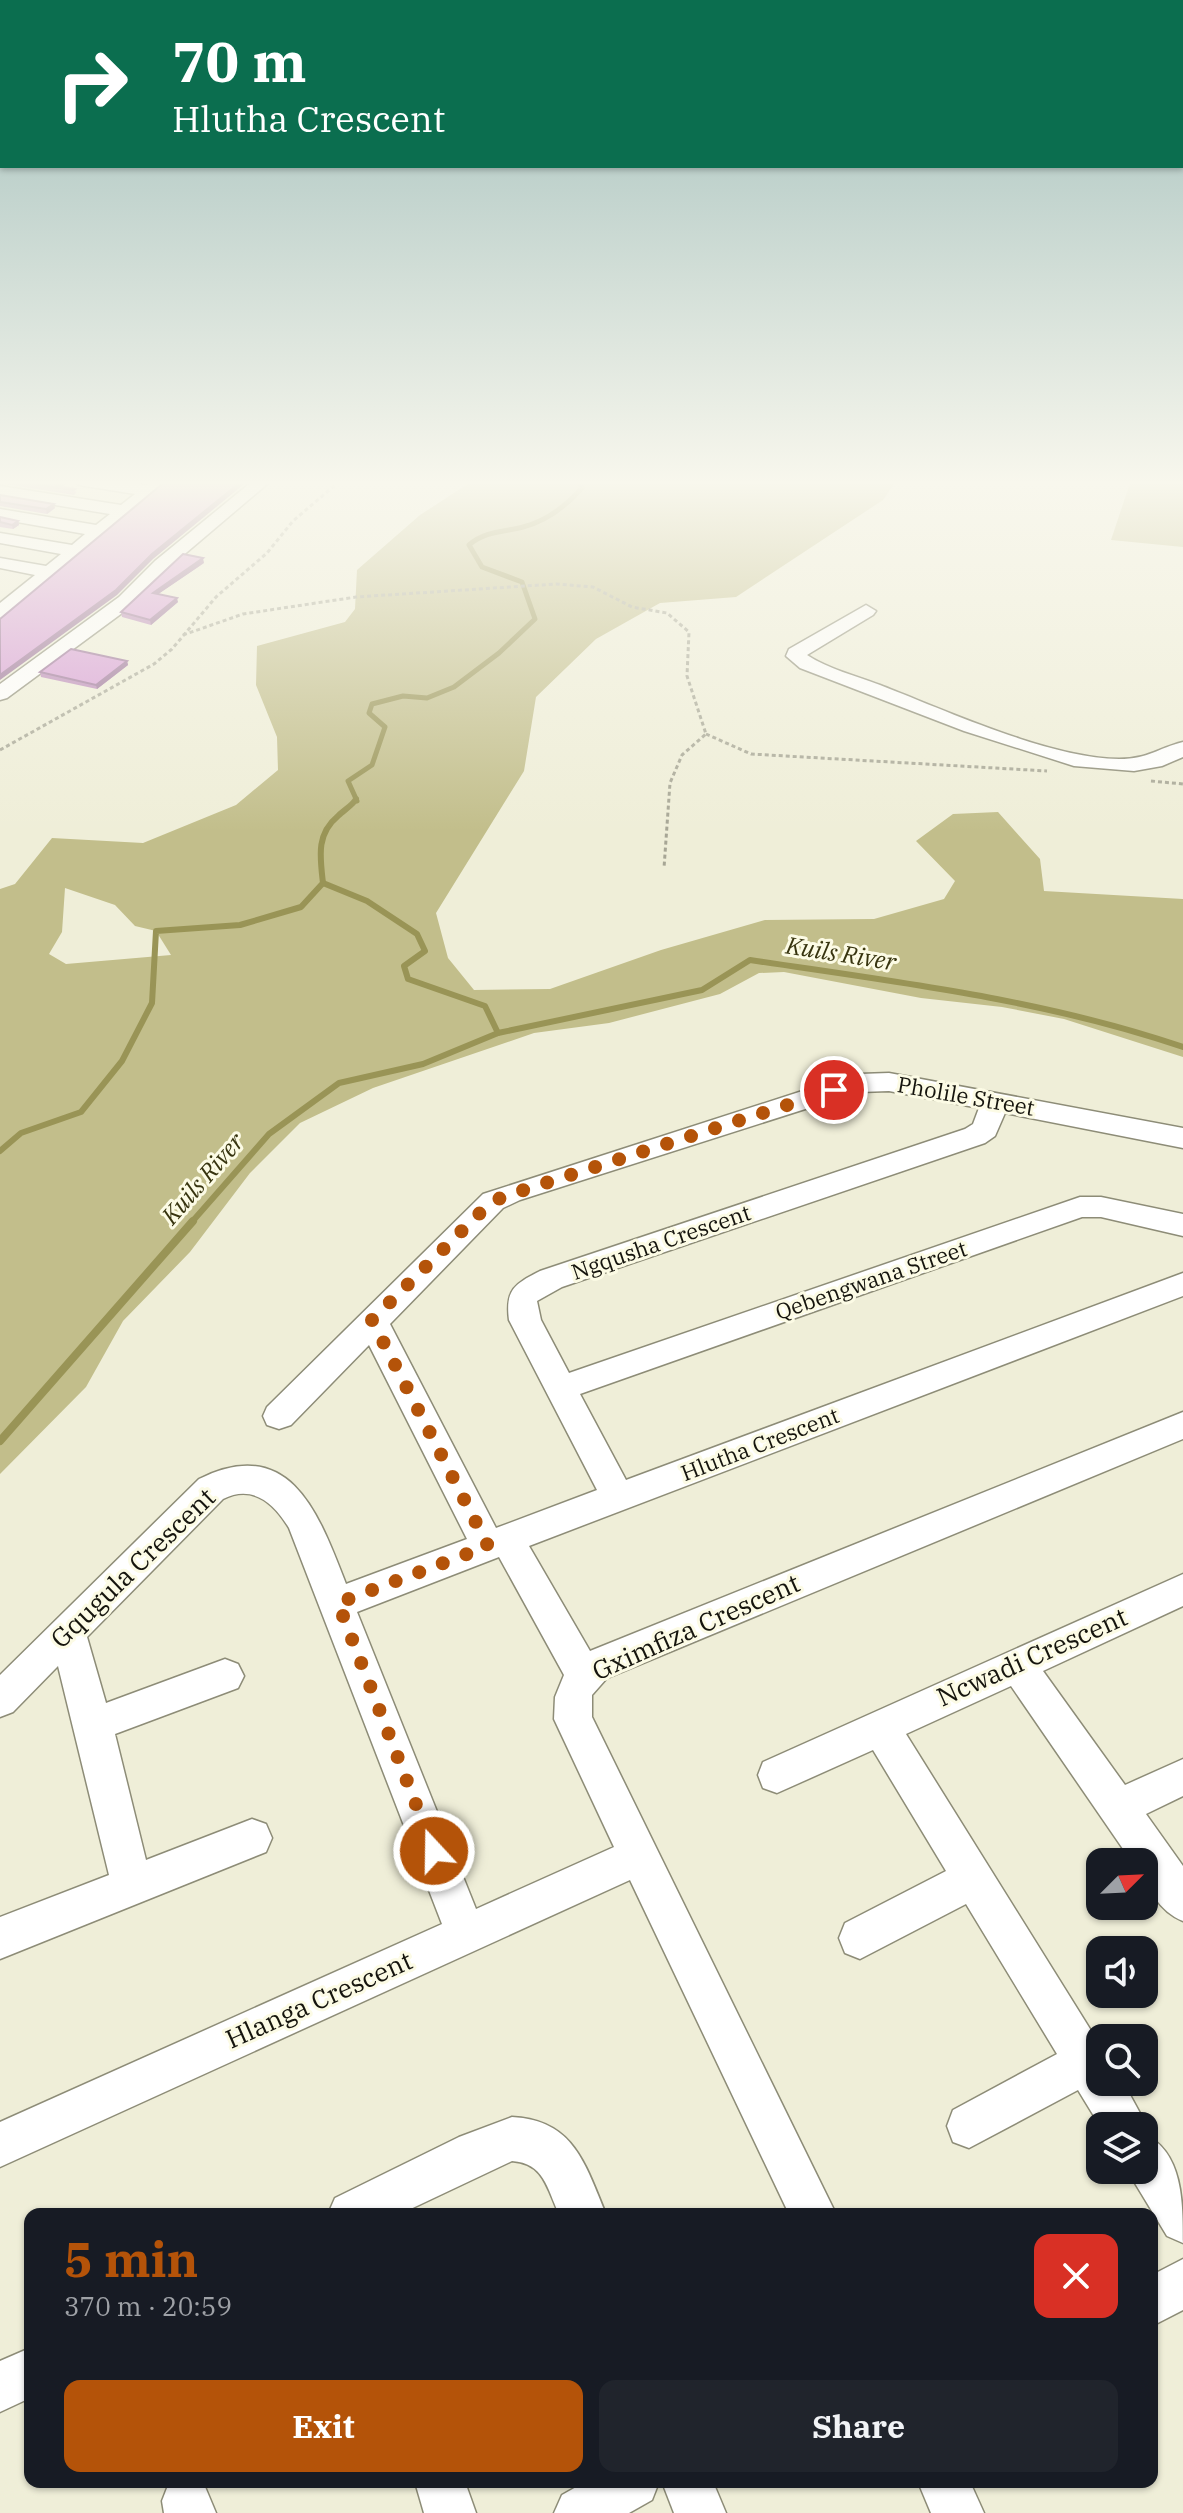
<!DOCTYPE html>
<html lang="en">
<head>
<meta charset="utf-8">
<style>
	body { margin:0; font-family:"IBM Plex Serif",serif; background:#20242c; color:#f1f3f6; height:100vh; display:flex; flex-direction:column; font-size:30px; white-space:nowrap }
	* { box-sizing:border-box; margin:0 }
	p { font-size:26px; color:#9ea1a6 }
	.icon { flex:none; width:44px; height:44px; fill:none; stroke:currentColor; stroke-width:2; stroke-linecap:round; stroke-linejoin:round }
	.map { position:relative; flex:1; overflow:hidden }
	.panel { position:absolute; left:24px; top:2208px; width:1134px; height:280px; display:flex; flex-direction:column; background:#171b24; border-radius:16px; box-shadow:0 2px 6px #0004 }
	.panel>* { flex:none }
	.hud { position:absolute; left:0px; top:0px; width:1184px; height:168px; box-shadow:0 2px 6px #0004; background:#0b6e4f; color:#fff; overflow:hidden }
	.needle { width:52px; rotate:66deg }
	.tools { position:absolute; left:1086px; top:1848px; display:grid; gap:16px }
	.tools a { display:grid; place-items:center; width:72px; height:72px; border-radius:16px; background:#171b24; box-shadow:0 2px 6px #0004; font-size:40px }
	.pin { position:absolute; display:grid; place-items:center; width:68px; height:68px; color:#fff; margin:-34px; border:4px solid #fff; border-radius:50%; box-shadow:0 2px 8px #0007 }
	.me { position:absolute; width:88px; margin:-44px; rotate:339deg; stroke-linejoin:round; filter:drop-shadow(0 0 6px #0008) }
	.turn { display:flex; align-items:center; gap:28px; height:168px; padding:0 40px; font-size:36px }
	.turn .icon { width:104px; height:104px; stroke-width:2.5 }
	.turn b { display:block; font-size:56px; line-height:68px }
	.round { display:grid; place-items:center; flex:none; width:84px; height:84px; border-radius:16px; background:#20242c }
	.head { display:flex; align-items:center; justify-content:space-between; height:136px; padding:0 40px }
	h1 { font-size:48px; font-weight:700; line-height:60px; color:#b45309 }
	.button { display:flex; gap:16px; margin-top:auto; padding:16px 40px }
	.button a { flex:1; height:92px; border-radius:16px; background:#b45309; color:#fff; font-size:32px; font-weight:700; line-height:92px; text-align:center }
	.button a+a { background:#20242c; color:#f1f3f6 }
	.map>svg:first-child { display:block }
	.green { fill:#c2be8b; fill-rule:evenodd }
	.lines { fill:none; stroke-linecap:round; stroke-linejoin:round }
	.stream-far2 { stroke:#999456; stroke-width:5 }
	.stream-far1 { stroke:#999456; stroke-width:6 }
	.stream { stroke:#999456; stroke-width:8 }
	.minor-casing { stroke:#8d8c77; stroke-width:3 }
	.path { stroke:#a7a695; stroke-width:3; stroke-dasharray:4 3; stroke-linecap:butt }
	.minor { fill:#fff; fill-rule:evenodd }
	.wall { fill:#b884b7 }
	.shaded-wall { fill:#966b95 }
	.building { fill:#d699d5; stroke:#966b95; stroke-width:2 }
	.route { stroke:#b45309; stroke-width:14; stroke-dasharray:0 25.2 }
	.labels { text-anchor:middle; stroke-width:6; stroke-linejoin:round; paint-order:stroke }
	.street-label { font-size:22px; fill:#15140d; stroke:#fcfbe5 }
	.water-label { font-size:24px; font-style:italic; fill:#37340f; stroke:#fcfbe5 }
	.near-street-label { font-size:26px; fill:#15140d; stroke:#fcfbe5 }
</style>
</head>
<body>
<div class="map">
<svg width="1183" height="2513" viewBox="0 0 1183 2513">
	<rect width="100%" height="100%" fill="#efeed8"/>
	<g class="green">
		<path d="M474 480H897L883 500 736 597 660 603 596 639 536 697 524 771 436 913 448 958 474 990 550 989 661 950 765 920 874 919 944 899 955 881 916 841 953 814 998 812 1040 859 1044 891 1183 899V1057L1064 1019 1002 1007 921 998 784 972 759 973 720 994 609 1023 534 1033 373 1088 300 1123 250 1173 190 1252 123 1321 86 1387 0 1474V889L15 884 52 838 143 843 236 805 278 770 277 737 256 685 257 646 345 622 355 609 357 570 420 515ZM65 888 115 905 135 926 156 931 171 955 66 964 49 954 62 932Z"/>
		<polygon points="1131,480 1183,480 1183,547 1111,540"/>
	</g>
	<g class="lines">
		<path class="stream-far2" d="M357 801 348 781 372 765 385 727 369 713 372 704 403 696 427 698 454 687 499 653 535 619 522 582 482 567 469 545C485 531 504 532 523 527 547 521 566 506 582 488L579 480"/>
		<g class="stream-far1">
			<polyline points="323,883 367,901 417,934 425,951 404,966 408,979 485,1006 498,1033"/>
			<path d="M0 1151 21 1133 81 1112 122 1061 152 1003 156 931 240 925 301 907 323 883C320 857 316 834 338 816 344 810 353 805 356 799"/>
			<path d="M191 1223 269 1134 339 1083 423 1064 498 1033 702 990 750 960C896 982 1042 999 1183 1047"/>
		</g>
		<polyline class="stream" points="0,1441 193,1221"/>
		<g class="minor-casing">
			<g id="minor">
				<polygon points="71,480 111,480 146,485 153,480 171,480 7,616 0,618 0,603 35,575 0,568 0,558 46,566 61,554 0,543 0,533 72,545 85,534 0,519 0,509 96,525 110,514 0,496 0,486 121,505 135,494 79,485"/>
				<polygon points="254,480 272,480 167,569 133,605 7,698 0,700 0,684 119,597 155,561"/>
				<path d="M866 605 876 611 873 615 807 655C828 669 857 676 880 685 947 711 1049 758 1119 759 1149 759 1158 748 1183 742V757L1162 766 1134 771 1074 766 964 731 800 668 786 656 789 649Z"/>
				<path d="M889 1073 1183 1128V1148L1005 1113 995 1136 985 1143 562 1287 537 1301 541 1320 569 1373 1080 1197H1101L1183 1214V1236L1101 1217H1082L580 1394 626 1480 1183 1273V1296L529 1546 590 1651 1183 1412V1439L607 1678 592 1695V1717L836 2214H789L630 1880 0 2167V2122L442 1924 289 1528C274 1503 252 1484 223 1499L87 1637 106 1703 225 1659 238 1664 244 1676 238 1688 115 1734 146 1860 252 1819 266 1824 272 1838 266 1852 0 1959V1917L109 1875 58 1666 13 1712 0 1717V1675L199 1479C291 1433 319 1515 346 1584L467 1539 369 1345 291 1425 279 1429 267 1425 263 1416 267 1407 483 1194 824 1084 860 1074ZM889 1091 979 1108 973 1124 965 1129 540 1271C515 1284 505 1289 509 1320L597 1490 496 1528 390 1324 503 1208 520 1200 843 1097 860 1092ZM499 1557 564 1675 555 1697 554 1719 614 1847 476 1909 357 1612Z"/>
				<path d="M1183 1574V1606L1043 1671 1125 1785 1183 1759V1796L1146 1814 1183 1866V1921C1160 1912 1144 1887 1144 1862H1132L1011 1686 906 1734 1100 2045V2082H1123L1147 2126 1144 2134C1183 2152 1183 2202 1183 2243L1167 2236 1127 2170H1144V2126H1100L1078 2090 969 2148 953 2142 947 2126 953 2110 1057 2054 966 1904 860 1959 845 1953 839 1938 845 1923 946 1871 873 1750 777 1793 763 1788 758 1775 763 1762Z"/>
				<path d="M512 2117C574 2120 585 2164 606 2214H559C547 2188 544 2163 512 2161L400 2214H328L335 2198 459 2137Z"/>
				<polygon points="1183,2259 1183,2310 1152,2326 1152,2275"/>
				<polygon points="30,2348 30,2398 0,2412 0,2361"/>
				<polygon points="203,2482 216,2513 164,2513 162,2501 169,2483"/>
				<polygon points="415,2482 465,2482 476,2513 424,2513"/>
				<polygon points="585,2482 659,2482 652,2500 629,2513 554,2513 562,2495"/>
				<polygon points="662,2482 713,2482 726,2513 674,2513"/>
				<polygon points="918,2482 970,2482 984,2513 931,2513"/>
			</g>
		</g>
		<g class="path">
			<polyline points="183,635 243,614 356,597 556,584 593,587 632,607 667,613 689,632 687,676 706,734 682,755 670,783 664,868"/>
			<polyline points="706,734 751,754 1047,771"/>
			<polyline points="0,750 154,664 172,649 216,597 267,553 293,521 341,480"/>
			<polyline points="1151,781 1183,784"/>
		</g>
		<use href="#minor" class="minor"/>
	</g>
	<g class="wall">
		<polygon points="0,480 65,480 66,484 62,487 75,489 76,493 74,495 0,483"/>
		<polygon points="0,495 55,508 47,514 0,506"/>
		<polygon points="0,517 18,521 19,525 13,529 0,527"/>
		<polygon points="204,563 158,594 178,602 151,625 122,617 121,612"/>
		<polygon points="127,661 128,665 97,689 41,677 40,672"/>
	</g>
	<g class="shaded-wall">
		<polygon points="65,480 66,484 60,488 56,486"/>
		<polygon points="243,480 249,480 153,559 117,595 0,680 0,675 152,554"/>
		<polygon points="54,504 55,508 47,514 46,509"/>
		<polygon points="18,521 19,525 13,529 12,525"/>
		<polygon points="203,558 204,563 154,597 153,593"/>
		<polygon points="177,598 178,602 151,625 150,620"/>
		<polygon points="127,661 128,665 97,689 96,685"/>
	</g>
	<g class="building">
		<polygon points="7,480 64,480 56,486 75,489 73,490"/>
		<polygon points="167,480 243,480 152,554 116,590 0,675 0,619"/>
		<polygon points="0,495 54,504 46,509 0,502"/>
		<polygon points="0,517 18,521 12,525 0,522"/>
		<polygon points="183,554 203,558 153,593 177,598 150,620 121,612"/>
		<polygon points="71,649 127,661 96,685 40,672"/>
	</g>
	<linearGradient id="sky" x2="0" y2="1"><stop stop-color="#9fbdba"/><stop offset="0.58" stop-color="#f8f7ed"/><stop offset="1" stop-color="#f8f7ed" stop-opacity="0"/></linearGradient>
	<rect width="1183" height="832" fill="url(#sky)"/>
	<g class="lines">
		<polyline class="route" points="434,1851 338,1603 488,1546 372,1320 486,1207 502,1197 834,1090"/>
	</g>
	<g class="labels">
		<g class="street-label">
			<text transform="translate(966 1096) rotate(10)" y="8">Pholile Street</text>
			<text transform="translate(661 1242) rotate(-19)" y="8">Ngqusha Crescent</text>
			<text transform="translate(871 1280) rotate(-19)" y="8">Qebengwana Street</text>
			<text transform="translate(760 1444) rotate(-21)" y="8">Hlutha Crescent</text>
		</g>
		<g class="water-label">
			<text transform="translate(841 954) rotate(9)" y="8">Kuils River</text>
			<text transform="translate(203 1179) rotate(-49)" y="8">Kuils River</text>
		</g>
		<g class="near-street-label">
			<text transform="translate(133 1568) rotate(-44)" y="9">Gqugula Crescent</text>
			<text transform="translate(696 1627) rotate(-24)" y="9">Gximfiza Crescent</text>
			<text transform="translate(1032 1657) rotate(-24)" y="9">Ncwadi Crescent</text>
			<text transform="translate(319 2000) rotate(-24)" y="9">Hlanga Crescent</text>
		</g>
	</g>
</svg>
<div class="tools">
<a><svg class="needle" viewBox="-14 -14 28 28"><path d="M0-13l5 13h-10z" fill="#e53935"/><path d="M0 13l5-13h-10z" fill="#9ea1a6"/></svg></a>
<a><svg class="icon" aria-label="sound" viewBox="0 0 24 24"><path d="M4 9h4l5-4v14l-5-4H4zM17 9q2 3 0 6"/></svg></a>
<a><svg class="icon" aria-label="search" viewBox="0 0 24 24"><circle cx="10" cy="10" r="6"/><path d="M15 15l6 6"/></svg></a>
<a><svg class="icon" aria-label="layers" viewBox="0 0 24 24"><path d="M12 4l9 5-9 5-9-5zM3 14l9 5 9-5"/></svg></a>
</div>
<div class="pin" style="left:834px;top:1090px;background:#d93025"><svg class="icon" aria-label="arrive" viewBox="0 0 24 24"><path d="M6 21V4h12l-3 4 3 4H6"/></svg></div>
<svg class="me" style="left:434px;top:1851px" viewBox="-20 -20 40 40"><circle r="17" fill="#b45309" stroke="#fff" stroke-width="3"/><path d="M0-11L8 9 0 5-8 9z" fill="#fff"/></svg>
<div class="hud">
<div class="turn"><svg class="icon" aria-label="right" viewBox="0 0 24 24"><path d="M7 20v-9h11M14 6l5 5-5 5"/></svg><div><b>70 m</b>Hlutha Crescent</div></div>
</div>
<section class="panel">
<div class="head"><div><h1>5 min</h1><p>370 m · 20:59</p></div><a class="round" style="background:#d93025;color:#fff"><svg class="icon" aria-label="close" viewBox="0 0 24 24"><path d="M6 6l12 12M18 6L6 18"/></svg></a></div>
<div class="button"><a>Exit</a><a>Share</a></div>
</section>
</div>
</body>
</html>
